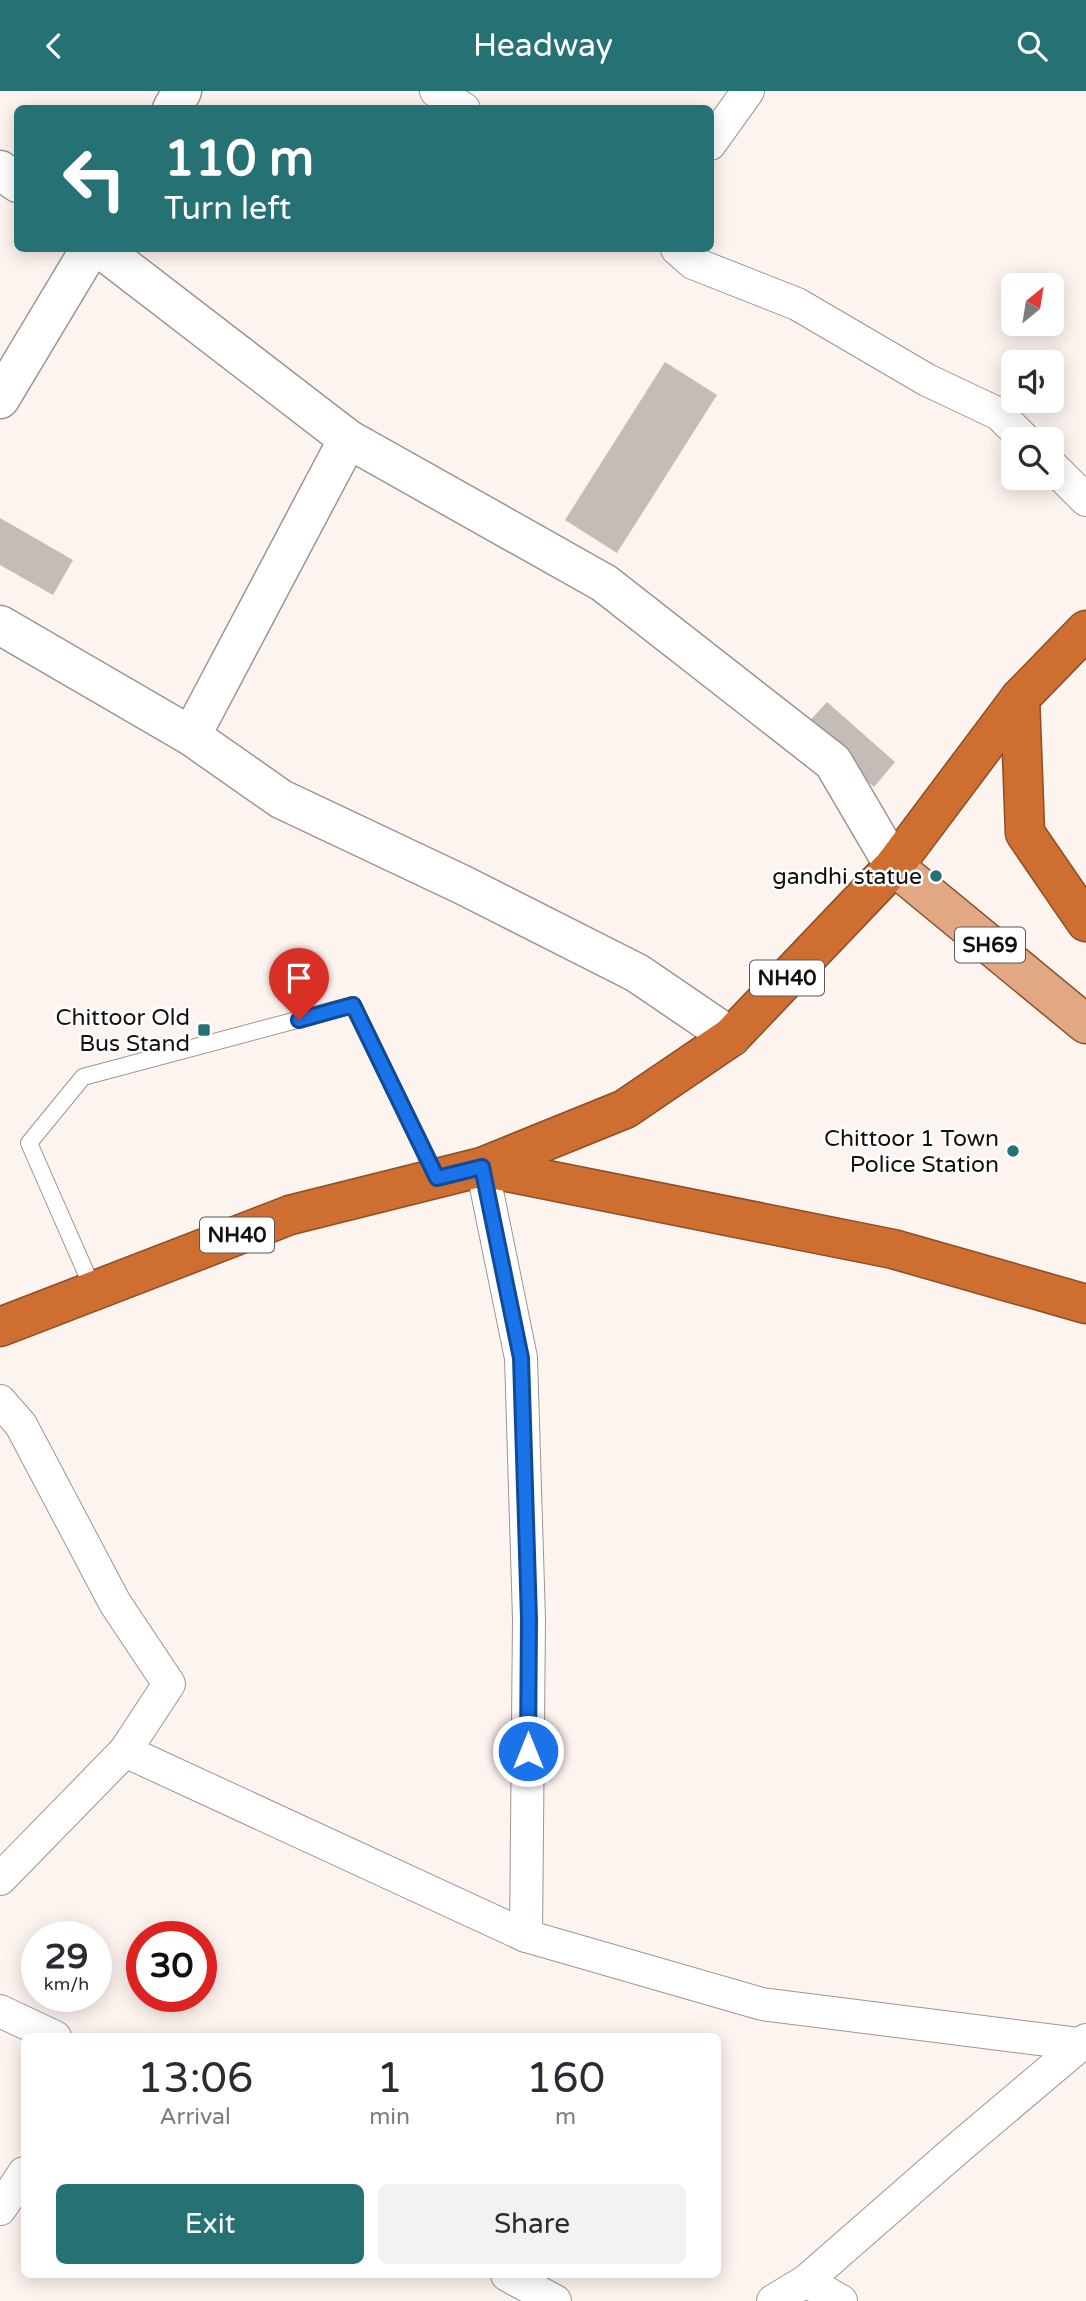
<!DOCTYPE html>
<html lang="en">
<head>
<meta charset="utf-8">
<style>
	body { margin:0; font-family:"Varela Round",sans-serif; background:#f2f2f3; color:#2b2b33; height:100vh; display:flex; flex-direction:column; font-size:26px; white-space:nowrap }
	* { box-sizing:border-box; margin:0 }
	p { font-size:23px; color:#7c7c81 }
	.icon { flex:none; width:38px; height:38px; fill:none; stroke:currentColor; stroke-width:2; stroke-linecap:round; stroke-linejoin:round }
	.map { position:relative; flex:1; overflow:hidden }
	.panel { position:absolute; left:21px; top:1942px; width:700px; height:245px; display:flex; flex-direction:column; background:#fff; border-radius:10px; box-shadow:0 4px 18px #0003 }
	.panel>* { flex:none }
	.top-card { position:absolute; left:14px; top:14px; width:700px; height:147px; border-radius:10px; box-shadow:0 4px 18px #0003; background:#267174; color:#fff; overflow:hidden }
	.needle { width:46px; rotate:30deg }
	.fabs { position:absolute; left:1001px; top:182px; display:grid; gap:14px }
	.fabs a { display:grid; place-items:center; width:63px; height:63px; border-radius:10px; background:#fff; box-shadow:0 4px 18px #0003; font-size:35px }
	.speed { position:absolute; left:21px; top:1830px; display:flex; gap:14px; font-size:35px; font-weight:700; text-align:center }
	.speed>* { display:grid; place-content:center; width:91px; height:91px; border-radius:50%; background:#fff; box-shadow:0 4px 18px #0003; line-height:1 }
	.speed small { font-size:18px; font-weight:400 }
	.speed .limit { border:10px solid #d22; background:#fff; color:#111 }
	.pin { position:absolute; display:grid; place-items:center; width:60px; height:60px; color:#fff; margin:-72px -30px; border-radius:50% 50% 50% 0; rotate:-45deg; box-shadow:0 0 7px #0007 }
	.pin .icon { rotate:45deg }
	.me { position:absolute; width:77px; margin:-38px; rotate:0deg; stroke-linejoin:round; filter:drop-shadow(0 0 5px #0008) }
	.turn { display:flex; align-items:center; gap:24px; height:147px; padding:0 35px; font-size:32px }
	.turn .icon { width:91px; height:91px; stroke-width:2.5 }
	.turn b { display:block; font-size:49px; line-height:60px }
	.eta { display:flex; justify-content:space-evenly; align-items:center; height:119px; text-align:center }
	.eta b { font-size:42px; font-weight:600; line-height:49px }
	.primary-button { display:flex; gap:14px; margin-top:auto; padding:14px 35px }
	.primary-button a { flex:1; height:80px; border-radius:10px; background:#267174; color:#fff; font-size:28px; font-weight:600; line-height:80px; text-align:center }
	.primary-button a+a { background:#f2f2f3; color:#2b2b33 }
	header { display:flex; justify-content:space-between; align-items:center; height:91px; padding:0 35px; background:#267174; color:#fff; font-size:32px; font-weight:600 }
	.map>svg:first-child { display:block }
	.building { fill:#c6bcb7 }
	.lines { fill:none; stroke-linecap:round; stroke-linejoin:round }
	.lane-casing { stroke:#9e9590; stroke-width:18 }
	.street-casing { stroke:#9e9590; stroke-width:34 }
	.secondary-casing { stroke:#9e9590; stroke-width:41 }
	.primary-casing { stroke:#8d4d25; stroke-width:41 }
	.highway-casing { stroke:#8d4d25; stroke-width:41 }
	.lane { stroke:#fff; stroke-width:16 }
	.street { stroke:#fff; stroke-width:32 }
	.secondary { stroke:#fff; stroke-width:38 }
	.primary { stroke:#e2a883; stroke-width:38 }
	.highway { stroke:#cf6e31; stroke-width:38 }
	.route-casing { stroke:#114b97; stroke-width:18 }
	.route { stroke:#1a73e8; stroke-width:12 }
	.poi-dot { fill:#267174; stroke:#fff; stroke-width:2.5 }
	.labels { text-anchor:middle; stroke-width:5; stroke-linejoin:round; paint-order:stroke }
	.shield { fill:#fff; stroke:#5a5856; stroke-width:2 }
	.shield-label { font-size:21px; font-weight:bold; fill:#13100e }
	.poi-label { font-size:23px; fill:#13100e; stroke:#fff; text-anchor:end }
</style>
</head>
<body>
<header><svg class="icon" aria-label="back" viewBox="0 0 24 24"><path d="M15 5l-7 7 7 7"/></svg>Headway<svg class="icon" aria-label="search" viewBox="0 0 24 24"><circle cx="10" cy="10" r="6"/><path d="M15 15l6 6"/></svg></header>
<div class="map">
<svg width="1086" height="2210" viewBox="0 0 1086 2210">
	<rect width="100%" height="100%" fill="#fef4ef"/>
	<g class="building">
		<polygon points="665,271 717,304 617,462 565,429"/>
		<polygon points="0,427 73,469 53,504 0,474"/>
		<polygon points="827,611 895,671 874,696 805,635"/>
	</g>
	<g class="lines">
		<g class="lane-casing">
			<polyline id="lane" points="94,1200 29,1052 83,986 353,914 437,1087"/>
		</g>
		<g class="street-casing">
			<g id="street">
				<polyline points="436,0 464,18"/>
				<polyline points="710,53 748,0"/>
				<polyline points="677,158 693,172 797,213 927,289 999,323 1024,348"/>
				<polyline points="1052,375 1086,409"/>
				<polyline points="482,1076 521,1267 529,1528 526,1845 762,1913 1086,1954"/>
				<polyline points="0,1310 21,1334 115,1512 169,1593 125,1660"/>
				<polyline points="0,1788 125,1660 526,1845"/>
				<polyline points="0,1920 55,1946"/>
				<polyline points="0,2118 24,2082"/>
				<polyline points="507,2184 555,2210"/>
				<polyline points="806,2190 957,2058 1086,1949"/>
				<polyline points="773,2210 806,2190 841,2210"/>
			</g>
		</g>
		<g class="secondary-casing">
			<g id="secondary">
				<polyline points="172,18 182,0"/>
				<polyline points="0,79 18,92"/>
				<polyline points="101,158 348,348 604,492 833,671 894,775"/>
				<polyline points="0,308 90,158"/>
				<polyline points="0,534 191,645 348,348"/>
				<polyline points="191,645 281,708 463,794 637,882 731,946"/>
			</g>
		</g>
		<g class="primary-casing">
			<polyline id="primary" points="894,775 1086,933"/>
		</g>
		<g class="highway-casing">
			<g id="highway">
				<polyline points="1020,607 1025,742 1086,831"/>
				<polyline points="482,1076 893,1158 1086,1213"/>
				<polyline points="0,1236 290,1124 482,1076 625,1018 731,946 894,775 1020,607 1086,539"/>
			</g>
		</g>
		<use href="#lane" class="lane"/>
		<use href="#street" class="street"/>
		<use href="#secondary" class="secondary"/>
		<use href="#primary" class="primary"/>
		<use href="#highway" class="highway"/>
	</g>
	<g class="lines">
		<g class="route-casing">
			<polyline id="route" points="299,929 353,914 437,1087 482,1076 521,1267 529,1528 528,1660"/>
		</g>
		<use href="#route" class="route"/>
	</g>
	<g class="poi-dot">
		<circle cx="936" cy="785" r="7"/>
		<rect x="197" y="932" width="14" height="14" rx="3.5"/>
		<circle cx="1013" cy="1060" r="7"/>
	</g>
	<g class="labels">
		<g class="shield">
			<rect x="955" y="836.5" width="70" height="35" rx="5"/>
			<rect x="750" y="869.5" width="74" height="35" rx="5"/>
			<rect x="200" y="1126.5" width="74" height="35" rx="5"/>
		</g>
		<g class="shield-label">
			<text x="990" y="861">SH69</text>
			<text x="787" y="894">NH40</text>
			<text x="237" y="1151">NH40</text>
		</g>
		<g class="poi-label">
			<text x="922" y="793">gandhi statue</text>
			<text x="190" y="934">Chittoor Old<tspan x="190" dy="26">Bus Stand</tspan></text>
			<text x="999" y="1055">Chittoor 1 Town<tspan x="999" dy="26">Police Station</tspan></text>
		</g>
	</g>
</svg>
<div class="fabs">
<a><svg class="needle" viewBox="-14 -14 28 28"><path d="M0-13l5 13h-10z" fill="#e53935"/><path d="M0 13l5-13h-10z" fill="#7c7c81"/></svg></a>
<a><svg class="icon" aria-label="sound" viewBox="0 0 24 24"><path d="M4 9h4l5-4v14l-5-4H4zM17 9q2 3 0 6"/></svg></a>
<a><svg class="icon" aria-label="search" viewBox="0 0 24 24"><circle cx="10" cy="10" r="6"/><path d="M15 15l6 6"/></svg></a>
</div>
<div class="speed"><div>29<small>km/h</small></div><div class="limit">30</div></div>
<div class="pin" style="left:299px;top:929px;background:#d93025"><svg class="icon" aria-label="arrive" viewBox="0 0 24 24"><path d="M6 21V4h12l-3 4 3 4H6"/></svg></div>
<svg class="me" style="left:528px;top:1660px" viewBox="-20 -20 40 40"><circle r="17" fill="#1a73e8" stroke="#fff" stroke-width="3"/><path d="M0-11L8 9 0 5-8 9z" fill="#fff"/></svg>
<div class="top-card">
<div class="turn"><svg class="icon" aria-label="left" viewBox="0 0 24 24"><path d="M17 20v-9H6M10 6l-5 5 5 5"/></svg><div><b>110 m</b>Turn left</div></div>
</div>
<section class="panel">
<div class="eta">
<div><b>13:06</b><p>Arrival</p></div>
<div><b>1</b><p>min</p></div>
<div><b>160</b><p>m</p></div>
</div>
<div class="primary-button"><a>Exit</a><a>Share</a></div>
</section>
</div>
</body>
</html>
